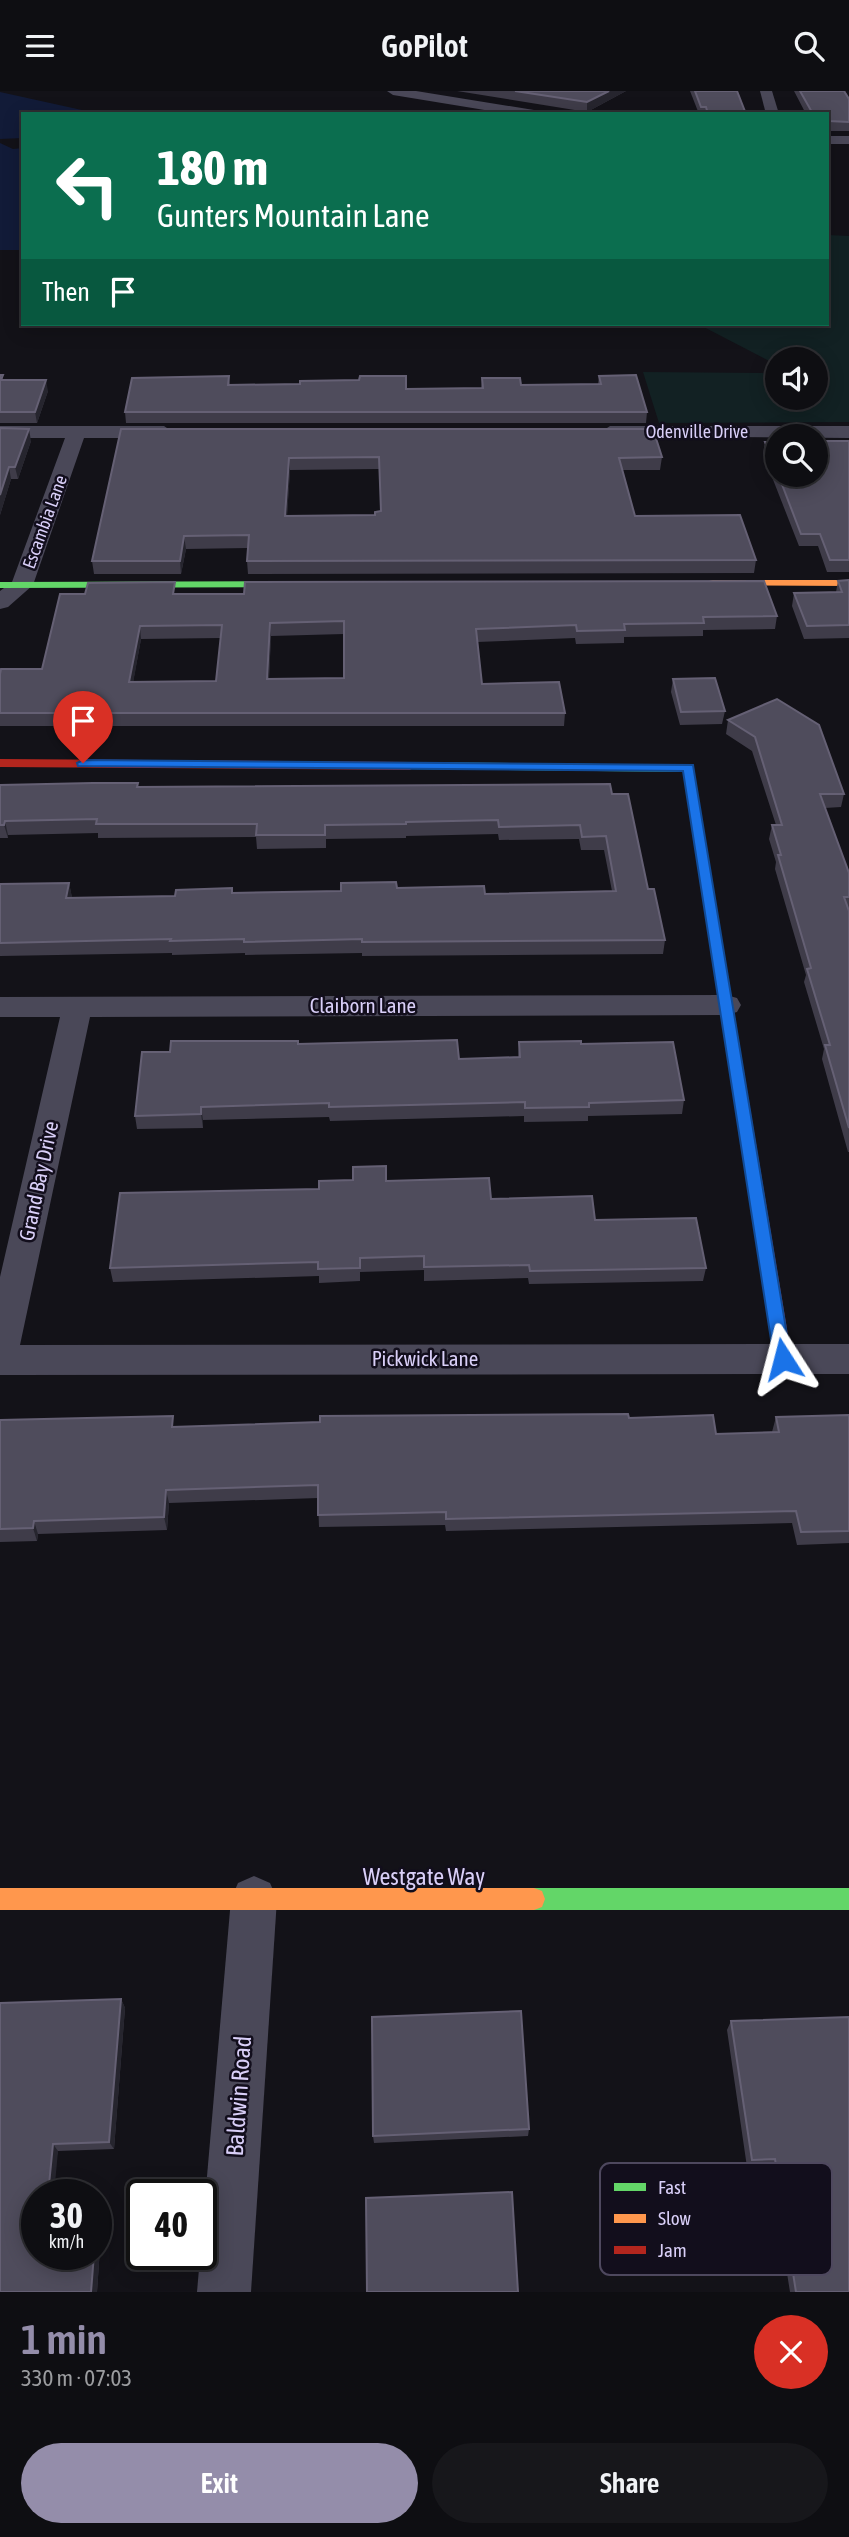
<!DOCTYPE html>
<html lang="en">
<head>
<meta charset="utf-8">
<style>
	body { margin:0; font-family:"Asap Condensed",sans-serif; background:#17171b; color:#f1f3f6; height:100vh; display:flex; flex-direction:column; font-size:26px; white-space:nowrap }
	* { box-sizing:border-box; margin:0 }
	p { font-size:23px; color:#9b9c9f }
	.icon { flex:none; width:38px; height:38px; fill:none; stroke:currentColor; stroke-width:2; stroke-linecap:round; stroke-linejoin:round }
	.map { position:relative; height:2201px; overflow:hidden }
	.drawer { display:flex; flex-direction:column; background:#0e0e12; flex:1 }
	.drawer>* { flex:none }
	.hud { position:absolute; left:21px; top:21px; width:808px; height:214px; border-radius:0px; box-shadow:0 4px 18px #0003,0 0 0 2px #2e2e32; background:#0b6e4f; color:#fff; overflow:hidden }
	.fabs { position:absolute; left:765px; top:256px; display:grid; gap:14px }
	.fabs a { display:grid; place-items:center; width:63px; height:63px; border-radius:50%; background:#0e0e12; box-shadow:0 4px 18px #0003,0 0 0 2px #2e2e32; font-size:35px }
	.speed { position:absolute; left:21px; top:2088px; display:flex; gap:14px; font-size:35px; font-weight:700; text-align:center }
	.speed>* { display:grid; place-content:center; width:91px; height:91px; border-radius:50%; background:#0e0e12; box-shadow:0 4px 18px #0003,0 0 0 2px #2e2e32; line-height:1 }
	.speed small { font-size:18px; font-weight:400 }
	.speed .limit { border:4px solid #111; border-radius:10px; background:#fff; color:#111 }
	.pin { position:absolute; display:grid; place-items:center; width:60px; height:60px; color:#fff; margin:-72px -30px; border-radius:50% 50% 50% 0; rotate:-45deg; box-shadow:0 0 7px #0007 }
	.pin .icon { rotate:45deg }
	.me { position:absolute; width:77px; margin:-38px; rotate:351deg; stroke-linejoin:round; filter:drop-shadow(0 0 5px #0008) }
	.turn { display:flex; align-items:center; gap:24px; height:147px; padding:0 21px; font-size:32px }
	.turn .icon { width:91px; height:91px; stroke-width:2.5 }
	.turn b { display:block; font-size:49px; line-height:60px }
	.then { display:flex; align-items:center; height:66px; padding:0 21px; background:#0003; gap:14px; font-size:26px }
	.round { display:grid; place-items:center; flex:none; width:74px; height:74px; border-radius:37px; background:#17171b }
	.summary { display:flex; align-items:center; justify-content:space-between; height:119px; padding:0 21px }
	h1 { font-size:42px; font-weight:600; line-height:52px; color:#948daa }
	.cta { display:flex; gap:14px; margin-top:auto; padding:14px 21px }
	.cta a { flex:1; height:80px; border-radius:42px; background:#948daa; color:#fff; font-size:28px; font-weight:600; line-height:80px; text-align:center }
	.cta a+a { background:#17171b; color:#f1f3f6 }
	header { display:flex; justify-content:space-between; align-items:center; height:91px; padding:0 21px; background:#0e0e12; font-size:32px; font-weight:600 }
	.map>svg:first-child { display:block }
	.green { fill:#122123 }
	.water { fill:#121b38 }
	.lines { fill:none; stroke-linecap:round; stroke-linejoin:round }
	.street { fill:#4a4858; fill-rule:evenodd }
	.fast { fill:#63d668; fill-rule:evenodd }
	.slow { fill:#ff974d; fill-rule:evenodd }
	.jam { fill:#b3261e; fill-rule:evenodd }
	.wall { fill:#3f3c49; fill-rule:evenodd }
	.shaded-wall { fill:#26252e }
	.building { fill:#4f4c5c; stroke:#656074; stroke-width:2; fill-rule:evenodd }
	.route { fill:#1a73e8; stroke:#114b97; stroke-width:2 }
	.labels { text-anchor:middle; stroke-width:5; stroke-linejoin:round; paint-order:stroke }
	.far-street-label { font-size:18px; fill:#d9cff8; stroke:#120e1c }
	.street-label { font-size:21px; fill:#d9cff8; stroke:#120e1c }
	.near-street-label { font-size:24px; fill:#d9cff8; stroke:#120e1c }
	.key { fill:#120e1c; stroke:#4e485e; stroke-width:2 }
	.key-label { font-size:19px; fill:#d9cff8 }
</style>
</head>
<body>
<header><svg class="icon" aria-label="menu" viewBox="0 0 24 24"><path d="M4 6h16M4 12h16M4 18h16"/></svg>GoPilot<svg class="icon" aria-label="search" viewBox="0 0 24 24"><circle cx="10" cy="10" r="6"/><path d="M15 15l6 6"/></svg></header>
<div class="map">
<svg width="849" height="2201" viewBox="0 0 849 2201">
	<rect width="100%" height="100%" fill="#131218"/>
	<polygon class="green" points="828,144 849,145 849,331 659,332 643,281 762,282 777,285 777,306 816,306 816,268 777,268 777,274 698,233 828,233"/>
	<g class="water">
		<polygon points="0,1 100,23 23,23 23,47 0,48"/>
		<polygon points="0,52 13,58 23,57 23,159 0,159"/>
	</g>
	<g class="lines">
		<g class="street">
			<polygon points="387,0 416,0 534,19 540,23 509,23 393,4"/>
			<polygon points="760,0 772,0 779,23 766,23"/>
			<rect x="828" y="45" width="21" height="8"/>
			<polygon points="0,335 164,335 173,341 164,347 84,347 33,494 8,516 0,518 0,500 12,491 65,347 0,347"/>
			<polygon points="610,335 849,335 849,347 603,345 601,341"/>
			<polygon points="726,904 737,907 741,914 737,921 726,924 90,926 20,1254 849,1253 849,1283 0,1284 0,1186 60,926 0,926 0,906"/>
			<polygon points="254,1785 270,1792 277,1808 251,2201 197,2201 231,1808 238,1792"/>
		</g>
		<g class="fast">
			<polygon points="0,491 295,490 300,493 295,496 0,497"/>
			<polygon points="410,671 693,674 741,963 739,967 729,967 727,963 684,681 406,678 404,675"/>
			<polygon points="534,1797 849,1797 849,1819 534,1819 526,1816 523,1808 526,1800"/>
		</g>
		<g class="slow">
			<polygon points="713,489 849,489 849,495 709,494 709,490"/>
			<polygon points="0,1797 534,1797 542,1800 545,1808 542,1816 534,1819 0,1819"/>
		</g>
		<g class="jam">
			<polygon points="0,668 410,671 416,675 410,679 0,676"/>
			<polygon points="734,958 741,963 792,1268 789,1273 783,1275 777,1273 774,1268 727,963"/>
		</g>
	</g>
	<g class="wall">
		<polygon points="457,0 626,0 587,21"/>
		<polygon points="690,0 737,0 746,23 699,23"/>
		<polygon points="794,0 845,0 849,8 849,40 828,40 828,23 806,23"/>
		<polygon points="0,284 4,289 48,300 37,332 0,332"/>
		<polygon points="229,285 230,294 407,298 481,297 482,287 521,294 598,293 599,285 647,321 646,332 126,332 125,321"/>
		<polygon points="0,337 31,350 18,388 11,388 0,424"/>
		<path d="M121 338 662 366 660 379H622L635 425 756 469 754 482 248 483 247 470 248 457 186 458 181 483H94L92 470ZM379 378 381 420 375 424 287 425 290 379Z"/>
		<polygon points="849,350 849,481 827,481 818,455 799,455 763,363 765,351 777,351 777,383 816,383"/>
		<polygon points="849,489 849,547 804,548 792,515 794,502 836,501 838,490"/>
		<path d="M85 503H177L777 525 775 538 703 539V545L624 546V552L576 553 575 547 477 551 482 593 565 622 564 635H0V583L42 578ZM344 543V587L269 588 271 545ZM221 547 216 590 133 591 141 548Z"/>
		<polygon points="673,588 725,620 722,633 680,634 671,601"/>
		<polygon points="728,629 844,703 841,716 825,717 849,782 849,1061 848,1061 822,968 824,958 804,891 806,884 775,778 776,771 769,748 772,734 776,734 752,660 726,643"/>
		<polygon points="0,694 612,703 648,798 665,849 663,863 362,865 362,862 245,864 245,862 172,864 172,862 0,865 0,793 69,792 72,807 175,805 232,797 233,802 341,800 397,797 485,803 612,800 604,759 581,759 579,748 499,749 498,743 406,745 406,747 326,748 326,757 257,758 256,746 98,747 98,742 8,744 8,747 0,747"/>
		<polygon points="519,951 581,953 684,1009 682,1023 588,1025 588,1030 524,1031 524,1025 330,1030 329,1026 203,1029 203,1037 137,1038 135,1025 298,953 459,968 518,966"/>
		<polygon points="386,1090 491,1108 595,1129 706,1177 703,1190 529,1193 528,1187 424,1190 424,1179 360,1181 360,1190 319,1192 319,1185 113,1191 110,1177 319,1098"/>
		<polygon points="849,1324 849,1452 797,1454 792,1432 446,1440 445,1434 319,1436 318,1407 169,1412 167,1439 38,1443 37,1450 0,1451 0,1329 175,1336 629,1327 716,1343 772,1341 776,1326"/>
		<polygon points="121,1908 125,1917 114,2058 58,2060 37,2163 100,2157 97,2201 0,2201 0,1912"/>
		<polygon points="731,1930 849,2201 790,2201 770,2075 747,2076 727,1939"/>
		<polygon points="529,2038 528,2045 374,2052 373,2045"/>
	</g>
	<g class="shaded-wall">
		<polygon points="609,0 626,0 587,21 587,11"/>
		<polygon points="46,289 48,300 37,332 35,321"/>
		<polygon points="29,338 31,350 18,388 15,376"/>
		<polygon points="289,367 290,379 286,438 285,425"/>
		<polygon points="9,376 11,388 0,424 0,404"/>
		<polygon points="184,445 186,458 181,483 180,470"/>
		<polygon points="270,532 271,545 268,601 267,588"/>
		<polygon points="140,535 141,548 131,604 129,591"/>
		<polygon points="5,730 8,744 8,747 4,734"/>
		<polygon points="69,792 72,806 69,821 66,807"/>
		<polygon points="201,1016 203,1029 203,1037 201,1023"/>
		<polygon points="166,1399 169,1412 167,1439 164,1426"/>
		<polygon points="34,1430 38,1443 37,1450 33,1437"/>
		<polygon points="121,1908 125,1917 114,2058 109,2051"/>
		<polygon points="53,2053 58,2060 54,2104 48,2104"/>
		<polygon points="96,2153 100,2157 97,2201 91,2201 94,2163 96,2163"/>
	</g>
	<g class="building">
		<polygon points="515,0 609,0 587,11"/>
		<polygon points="695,0 737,0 746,23 708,23 706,16 701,16"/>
		<polygon points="800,0 844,0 849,8 849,31 829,30 828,28 828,23 813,23"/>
		<polygon points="0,284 3,284 1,289 46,289 35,321 0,321"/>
		<polygon points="636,284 647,321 125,321 132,287 229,285 228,294 300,293 300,290 359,289 360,285 406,285 406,298 483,297 482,287 520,287 521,294 601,293 599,285"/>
		<polygon points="0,337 29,338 15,376 9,376 0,404"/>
		<path d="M121 338H653L662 366 619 367 635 425 740 424 756 469 247 470 249 444 184 445 180 470H92ZM379 366 381 420 375 421V424L285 425 289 367Z"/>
		<polygon points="816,350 849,350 849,469 830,469 820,443 801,443 778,383 816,383"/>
		<polygon points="765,351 777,351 777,381"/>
		<polygon points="849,489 849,534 807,535 794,502 842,501 838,490"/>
		<path d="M764 490 777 525 703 526 704 532 624 533 625 539 577 540 576 534 476 538 482 593 559 591 565 622H0V583L1 578H42L60 503H85L88 492 175 491 173 503H244L245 491ZM344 530V587L267 588 270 532ZM222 534 216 590 129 591 140 535Z"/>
		<polygon points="715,587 725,620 681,621 673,588"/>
		<polygon points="777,608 819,634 844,703 820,703 849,782 849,806 844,806 849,820 849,1037 825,954 830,954 807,878 811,877 778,764 781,764 772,734 782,734 755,646 728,629"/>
		<polygon points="93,692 138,692 137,696 610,693 612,703 628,703 648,798 654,798 665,849 362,851 362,848 244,851 244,848 170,850 171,848 0,852 0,793 69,792 66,807 175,805 176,799 232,797 232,802 341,800 341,792 396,791 397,797 484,795 485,803 616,800 606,745 582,746 580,734 499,736 498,729 406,731 406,733 325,734 325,744 256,744 257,733 96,733 97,728 5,730 4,734 0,734 0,694"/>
		<polygon points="457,949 459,968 520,966 519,951 581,950 581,953 673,951 684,1009 589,1012 589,1016 525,1017 525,1011 329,1016 329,1012 201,1016 201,1023 135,1025 142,961 170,961 171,950 298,950 298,953"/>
		<polygon points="386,1075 386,1090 489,1087 491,1108 592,1105 595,1129 696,1127 706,1177 530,1180 529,1174 424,1176 424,1165 360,1167 360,1177 318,1178 318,1171 110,1177 120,1102 319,1098 319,1090 353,1089 353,1076"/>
		<polygon points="628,1323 629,1327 713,1324 716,1343 779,1341 776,1326 849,1324 849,1440 801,1441 796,1420 446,1428 446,1421 318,1424 318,1394 166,1399 164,1426 34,1430 33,1437 0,1438 0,1329 173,1325 172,1336 320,1331 320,1325"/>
		<polygon points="121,1908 109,2051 53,2053 48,2104 37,2104 37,2163 94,2163 91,2201 0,2201 0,1912"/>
		<polygon points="521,1920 529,2038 373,2045 372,1926"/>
		<polygon points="849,1926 849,2201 796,2201 775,2068 752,2069 731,1930"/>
		<polygon points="512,2101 518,2201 367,2201 366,2107"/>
	</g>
	<polygon class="route" points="83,669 693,674 791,1268 789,1273 776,1273 774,1268 683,680 78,675 77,672"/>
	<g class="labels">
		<g class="far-street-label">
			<text x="697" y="347">Odenville Drive</text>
			<text transform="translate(45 431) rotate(-70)" y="6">Escambia Lane</text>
		</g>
		<g class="street-label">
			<text x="363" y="922">Claiborn Lane</text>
			<text transform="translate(39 1090) rotate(-78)" y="7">Grand Bay Drive</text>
			<text x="425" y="1275">Pickwick Lane</text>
		</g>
		<g class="near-street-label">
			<text x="424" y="1794">Westgate Way</text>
			<text transform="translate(239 2005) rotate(-86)" y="8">Baldwin Road</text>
		</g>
	</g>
	<rect x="600" y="2072" width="232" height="112" rx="10" class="key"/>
	<rect x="614" y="2092" width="32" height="8" fill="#63d668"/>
	<rect x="614" y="2123" width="32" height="9" fill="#ff974d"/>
	<rect x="614" y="2155" width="32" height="8" fill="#b3261e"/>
	<g class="key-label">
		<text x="658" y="2103">Fast</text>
		<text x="658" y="2134">Slow</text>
		<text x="658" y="2166">Jam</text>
	</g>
</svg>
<div class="fabs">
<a><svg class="icon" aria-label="sound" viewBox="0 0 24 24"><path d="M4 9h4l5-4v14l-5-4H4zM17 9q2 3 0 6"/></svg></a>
<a><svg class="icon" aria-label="search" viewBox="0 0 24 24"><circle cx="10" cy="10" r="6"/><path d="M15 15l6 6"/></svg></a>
</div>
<div class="speed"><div>30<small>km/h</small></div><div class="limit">40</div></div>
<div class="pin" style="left:83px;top:672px;background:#d93025"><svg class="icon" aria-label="arrive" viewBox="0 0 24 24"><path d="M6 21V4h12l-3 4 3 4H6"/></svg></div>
<svg class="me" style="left:783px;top:1268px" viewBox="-20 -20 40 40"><path d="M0-17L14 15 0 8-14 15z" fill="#1a73e8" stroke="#fff" stroke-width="4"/></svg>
<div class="hud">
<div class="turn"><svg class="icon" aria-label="left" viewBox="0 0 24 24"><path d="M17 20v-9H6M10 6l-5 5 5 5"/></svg><div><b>180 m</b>Gunters Mountain Lane</div></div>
<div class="then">Then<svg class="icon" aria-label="arrive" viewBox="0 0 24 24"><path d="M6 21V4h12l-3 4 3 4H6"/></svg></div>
</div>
</div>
<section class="drawer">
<div class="summary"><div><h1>1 min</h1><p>330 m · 07:03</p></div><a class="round" style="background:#d93025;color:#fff"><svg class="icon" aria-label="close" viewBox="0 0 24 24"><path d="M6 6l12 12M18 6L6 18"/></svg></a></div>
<div class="cta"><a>Exit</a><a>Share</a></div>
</section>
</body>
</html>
